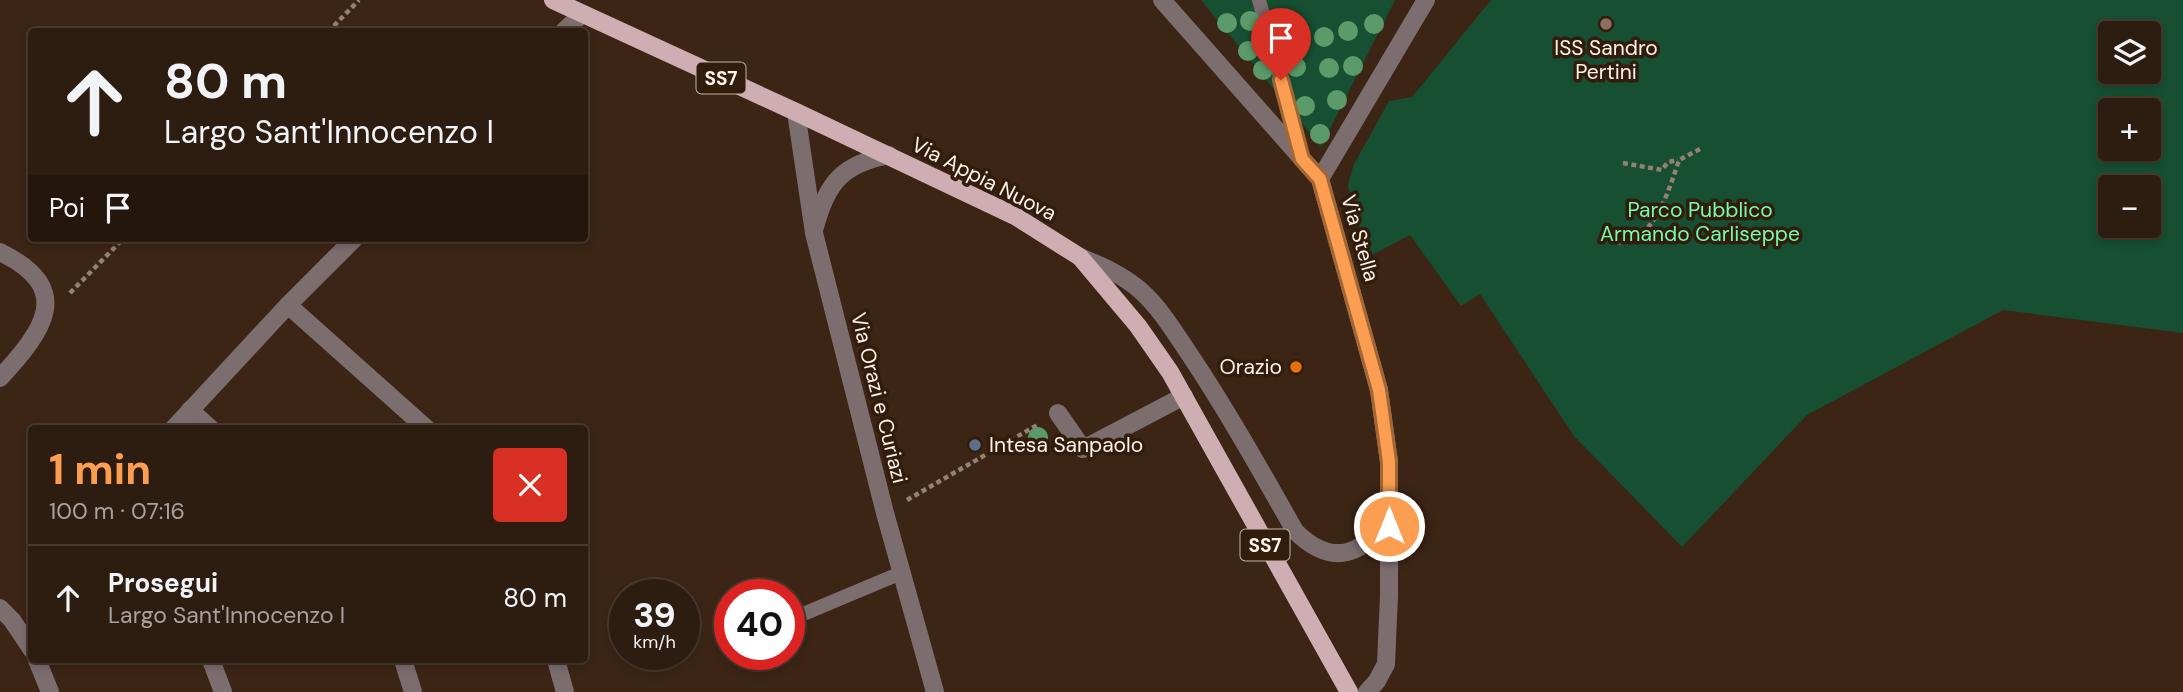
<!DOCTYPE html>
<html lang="it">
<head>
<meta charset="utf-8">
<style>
	body { margin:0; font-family:"DM Sans",sans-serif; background:#39291e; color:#f1f3f6; height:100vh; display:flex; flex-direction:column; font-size:26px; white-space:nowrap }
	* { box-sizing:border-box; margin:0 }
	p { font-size:23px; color:#a7a19f }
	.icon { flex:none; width:38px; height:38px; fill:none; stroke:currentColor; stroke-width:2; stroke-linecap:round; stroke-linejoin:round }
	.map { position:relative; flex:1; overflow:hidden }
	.side { position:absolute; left:28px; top:425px; width:560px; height:238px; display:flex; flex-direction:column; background:#2d1c10; border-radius:7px; box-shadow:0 4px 10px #0003,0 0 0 2px #483a30 }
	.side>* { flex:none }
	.banner { position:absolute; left:28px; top:28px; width:560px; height:214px; border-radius:7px; box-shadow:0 4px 10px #0003,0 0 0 2px #483a30; background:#2d1c10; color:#f1f3f6; overflow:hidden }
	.fabs { position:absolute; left:2098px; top:21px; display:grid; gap:14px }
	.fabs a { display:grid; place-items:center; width:63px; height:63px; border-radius:7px; background:#2d1c10; box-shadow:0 4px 10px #0003,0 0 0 2px #483a30; font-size:35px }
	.speed { position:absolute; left:609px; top:579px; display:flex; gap:14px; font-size:35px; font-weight:700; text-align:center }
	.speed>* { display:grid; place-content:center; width:91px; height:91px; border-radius:50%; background:#2d1c10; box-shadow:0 4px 10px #0003,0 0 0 2px #483a30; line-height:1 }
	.speed small { font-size:18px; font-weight:400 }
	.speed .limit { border:10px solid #d22; background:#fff; color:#111 }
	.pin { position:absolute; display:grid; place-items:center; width:60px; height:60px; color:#fff; margin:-72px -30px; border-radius:50% 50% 50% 0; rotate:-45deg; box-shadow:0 0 7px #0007 }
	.pin .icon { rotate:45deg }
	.me { position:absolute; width:77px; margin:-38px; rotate:0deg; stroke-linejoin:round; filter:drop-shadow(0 0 5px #0008) }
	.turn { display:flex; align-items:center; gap:24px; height:147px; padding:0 21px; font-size:32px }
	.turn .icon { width:91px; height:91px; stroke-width:2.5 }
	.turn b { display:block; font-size:49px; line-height:60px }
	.then { display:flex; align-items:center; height:66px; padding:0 21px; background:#0003; gap:14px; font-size:26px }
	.round { display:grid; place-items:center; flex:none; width:74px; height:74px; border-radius:7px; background:#39291e }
	.summary { display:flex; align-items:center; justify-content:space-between; height:119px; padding:0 21px }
	h1 { font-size:42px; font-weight:700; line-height:52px; color:#fb9e51 }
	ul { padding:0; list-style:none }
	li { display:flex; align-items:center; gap:21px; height:105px; padding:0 21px; border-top:2px solid #483a30 }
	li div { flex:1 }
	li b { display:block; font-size:26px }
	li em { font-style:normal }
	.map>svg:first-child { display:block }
	.green { fill:#164f31; fill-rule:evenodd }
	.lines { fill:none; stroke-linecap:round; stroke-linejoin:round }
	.path { stroke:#938174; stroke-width:4.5; stroke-dasharray:5 3.5; stroke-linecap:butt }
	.service { stroke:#7c6d6f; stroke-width:14 }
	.minor { stroke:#7c6d6f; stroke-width:18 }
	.tertiary { stroke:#7c6d6f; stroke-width:18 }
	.primary { stroke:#ceaeb2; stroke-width:18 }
	.tree { fill:#5b9b6a }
	.route-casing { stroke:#a36735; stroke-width:18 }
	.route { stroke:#fb9e51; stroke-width:12 }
	.education-dot { fill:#8d6e63; stroke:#321c0b; stroke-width:2.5 }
	.food-dot { fill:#e8710a; stroke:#321c0b; stroke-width:2.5 }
	.service-dot { fill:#5c6f8a; stroke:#321c0b; stroke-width:2.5 }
	.labels { text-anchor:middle; stroke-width:7; stroke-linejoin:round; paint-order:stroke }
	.shield { fill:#321c0b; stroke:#c2b2a7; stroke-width:2 }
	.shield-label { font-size:19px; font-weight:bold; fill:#fff2ea }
	.poi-label { font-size:21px; fill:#fff2ea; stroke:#321c0b }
	.street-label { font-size:21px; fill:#fff2ea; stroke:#321c0b }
	.park-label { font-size:21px; fill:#74fbaf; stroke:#321c0b }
</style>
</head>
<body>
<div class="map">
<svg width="2183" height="692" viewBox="0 0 2183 692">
	<rect width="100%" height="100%" fill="#3c2515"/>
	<g class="green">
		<polygon points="1201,0 1395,0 1321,147"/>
		<path d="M1491 0H2183V333L2003 310 1807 415 1682 547 1574 436 1480 294 1461 306 1410 235 1368 257 1348 187 1349 180 1354 164 1389 101 1412 97ZM2110 33H2149V72H2110ZM2110 110H2149V149H2110ZM2110 187H2149V226H2110Z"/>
	</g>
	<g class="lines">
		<g class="path">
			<polyline points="328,32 359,0"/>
			<polyline points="1623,163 1662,170 1668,162 1678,160"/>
			<path d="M1618 243C1627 240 1638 237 1644 231 1661 217 1672 181 1679 160L1702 148"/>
			<polyline points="70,293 124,238"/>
			<polyline points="907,500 1039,424"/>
		</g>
		<g class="service">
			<polyline points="1259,0 1302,158"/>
			<polyline points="789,620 901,573"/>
		</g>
		<g class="minor">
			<polyline points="563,32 582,14"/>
			<polyline points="1320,179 1426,0"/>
			<path d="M0 252C76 289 43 331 0 378"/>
			<polyline points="288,305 427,429"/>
			<polyline points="190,410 211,429"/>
			<polyline points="1058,413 1083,449 1184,396"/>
			<polyline points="173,429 288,305 355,238"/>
			<polyline points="0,608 12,620 32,650"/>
			<polyline points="37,660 50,692"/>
			<polyline points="211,660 223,692"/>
			<polyline points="403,660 413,692"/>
			<polyline points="556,660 565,692"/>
		</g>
		<g class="tertiary">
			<polyline points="1162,0 1320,179 1379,390 1389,462 1389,596 1386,664 1377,681 1367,692"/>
			<polyline points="796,112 814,233 885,513 935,692"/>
			<path d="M815 227C827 182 843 164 889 155"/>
			<path d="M1080 257C1102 266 1123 275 1141 291 1161 309 1175 333 1190 355 1228 412 1261 471 1295 531 1332 568 1369 557 1386 509"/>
		</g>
		<polyline class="primary" points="553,0 796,112 1015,216 1080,257 1138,326 1170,372 1349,692"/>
	</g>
	<g class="tree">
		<circle cx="1250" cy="21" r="10"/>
		<circle cx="1227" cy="23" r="10"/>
		<circle cx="1285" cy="24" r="10"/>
		<circle cx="1374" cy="24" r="10"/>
		<circle cx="1348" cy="31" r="10"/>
		<circle cx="1324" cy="37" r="10"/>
		<circle cx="1248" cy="51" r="10"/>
		<circle cx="1353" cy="66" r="10"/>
		<circle cx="1296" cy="67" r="10"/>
		<circle cx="1329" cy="68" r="10"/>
		<circle cx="1263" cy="70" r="10"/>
		<circle cx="1337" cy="100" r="10"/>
		<circle cx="1305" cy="106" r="10"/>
		<circle cx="1320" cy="134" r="10"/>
		<circle cx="1038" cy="437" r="10"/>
	</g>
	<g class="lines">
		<g class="route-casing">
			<polyline id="route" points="1281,80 1302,159 1320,179 1379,390 1389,462 1389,526"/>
		</g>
		<use href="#route" class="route"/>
	</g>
	<circle class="education-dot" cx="1606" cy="24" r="7"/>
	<circle class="food-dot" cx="1296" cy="367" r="7"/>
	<circle class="service-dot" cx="975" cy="445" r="7"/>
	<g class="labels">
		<g class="shield">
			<rect x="696.5" y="62.5" width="49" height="31" rx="5"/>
			<rect x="1240.5" y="529.5" width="49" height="31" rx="5"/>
		</g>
		<g class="shield-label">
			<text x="721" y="85">SS7</text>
			<text x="1265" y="552">SS7</text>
		</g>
		<g class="poi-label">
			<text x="1606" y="55">ISS Sandro<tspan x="1606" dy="24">Pertini</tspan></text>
			<text x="1282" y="374" text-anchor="end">Orazio</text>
			<text x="989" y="452" text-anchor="start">Intesa Sanpaolo</text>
		</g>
		<g class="street-label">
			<text transform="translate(984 179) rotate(27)" y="7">Via Appia Nuova</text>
			<text transform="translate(1360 238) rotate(74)" y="7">Via Stella</text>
			<text transform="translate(879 398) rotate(76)" y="7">Via Orazi e Curiazi</text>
		</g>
		<g class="park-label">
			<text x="1700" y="217">Parco Pubblico<tspan x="1700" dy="24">Armando Carliseppe</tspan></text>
		</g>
	</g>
</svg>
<div class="fabs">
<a><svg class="icon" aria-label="layers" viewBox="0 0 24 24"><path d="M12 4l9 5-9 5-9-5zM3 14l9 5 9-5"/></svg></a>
<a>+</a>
<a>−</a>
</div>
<div class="speed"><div>39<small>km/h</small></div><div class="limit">40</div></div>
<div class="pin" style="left:1281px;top:80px;background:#d93025"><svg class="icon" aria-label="arrive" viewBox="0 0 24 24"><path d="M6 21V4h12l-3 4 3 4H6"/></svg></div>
<svg class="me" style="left:1389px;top:526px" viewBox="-20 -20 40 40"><circle r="17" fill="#fb9e51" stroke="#fff" stroke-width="3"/><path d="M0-11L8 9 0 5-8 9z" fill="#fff"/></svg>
<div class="banner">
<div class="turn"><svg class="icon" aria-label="ahead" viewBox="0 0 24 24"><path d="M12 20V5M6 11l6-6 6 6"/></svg><div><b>80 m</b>Largo Sant'Innocenzo I</div></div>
<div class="then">Poi<svg class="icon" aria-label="arrive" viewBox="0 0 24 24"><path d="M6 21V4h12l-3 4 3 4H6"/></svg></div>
</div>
<section class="side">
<div class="summary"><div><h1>1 min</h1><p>100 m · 07:16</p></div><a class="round" style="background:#d93025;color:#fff"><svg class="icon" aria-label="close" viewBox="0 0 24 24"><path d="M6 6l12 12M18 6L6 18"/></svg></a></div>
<ul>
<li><svg class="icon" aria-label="ahead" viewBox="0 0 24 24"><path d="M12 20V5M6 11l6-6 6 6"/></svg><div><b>Prosegui</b><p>Largo Sant'Innocenzo I</p></div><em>80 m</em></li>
</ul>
</section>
</div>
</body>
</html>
